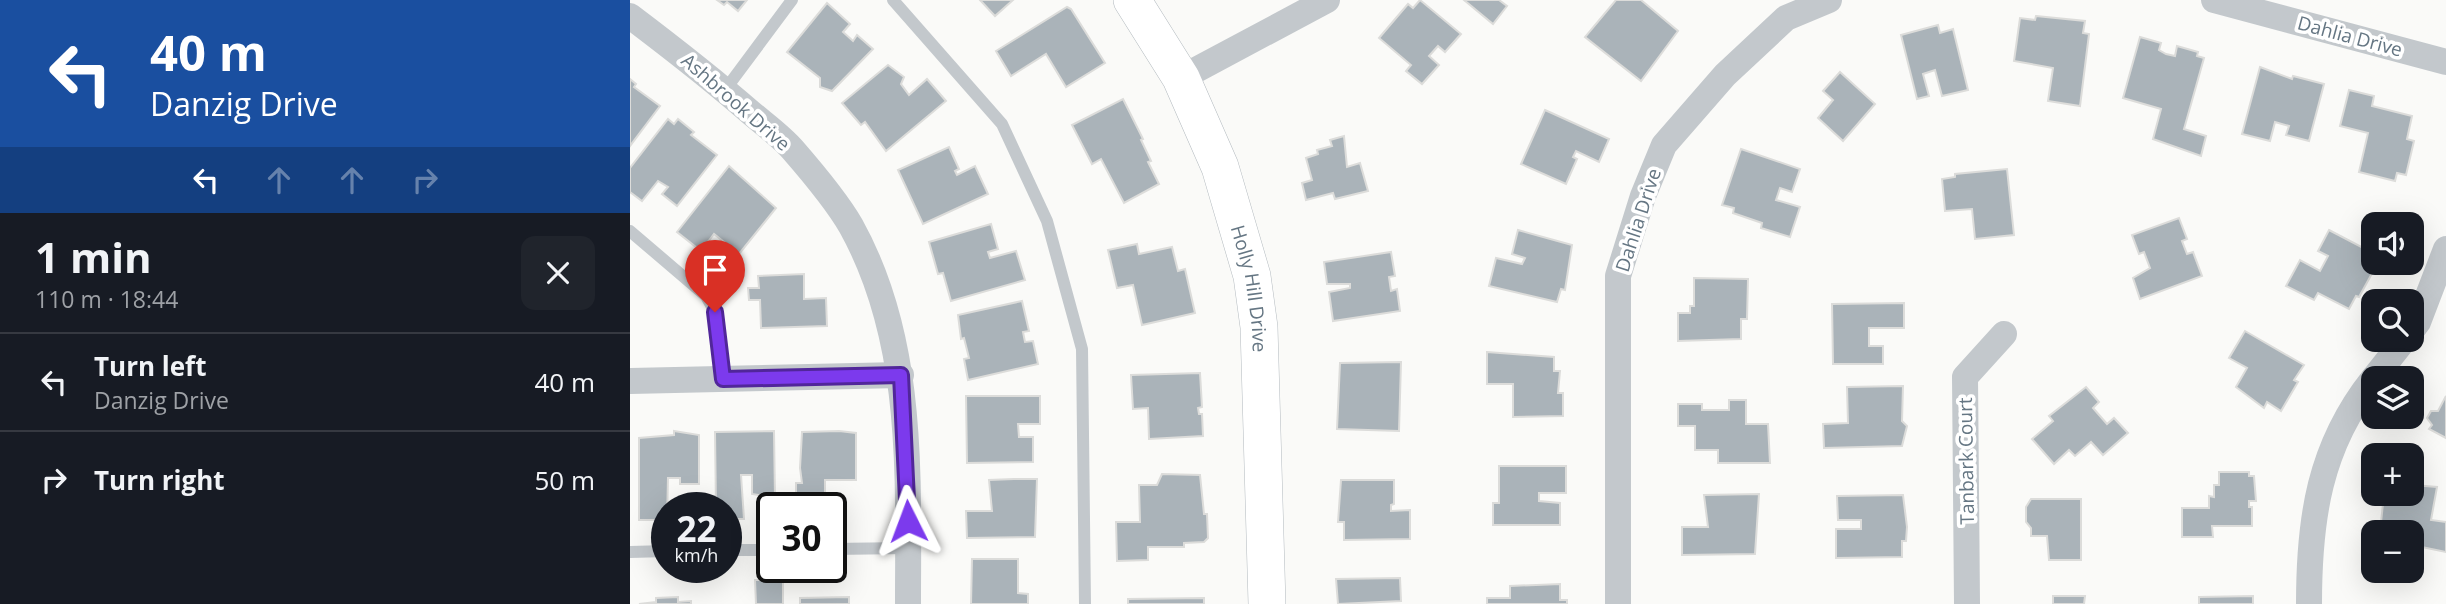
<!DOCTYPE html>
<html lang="en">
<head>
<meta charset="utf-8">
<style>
	body { margin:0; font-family:"Open Sans",sans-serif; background:#20242c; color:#f1f3f6; height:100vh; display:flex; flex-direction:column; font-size:26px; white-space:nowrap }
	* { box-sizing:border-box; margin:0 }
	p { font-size:23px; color:#9ea1a6 }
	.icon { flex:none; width:38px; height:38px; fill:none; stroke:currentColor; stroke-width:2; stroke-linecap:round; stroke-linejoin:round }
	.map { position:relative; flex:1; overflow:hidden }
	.details { display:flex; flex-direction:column; background:#171b24; width:630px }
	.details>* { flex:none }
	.guide { background:#1a4fa0; color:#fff; overflow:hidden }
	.controls { position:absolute; left:1731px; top:212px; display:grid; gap:14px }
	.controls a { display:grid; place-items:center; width:63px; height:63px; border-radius:14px; background:#171b24; box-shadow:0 7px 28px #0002; font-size:35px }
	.speed { position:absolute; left:21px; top:492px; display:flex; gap:14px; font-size:35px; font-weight:700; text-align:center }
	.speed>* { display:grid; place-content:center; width:91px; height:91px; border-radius:50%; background:#171b24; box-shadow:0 7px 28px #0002; line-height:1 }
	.speed small { font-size:18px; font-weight:400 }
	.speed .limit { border:4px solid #111; border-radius:10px; background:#fff; color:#111 }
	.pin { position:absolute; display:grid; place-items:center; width:60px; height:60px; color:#fff; margin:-72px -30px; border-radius:50% 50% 50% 0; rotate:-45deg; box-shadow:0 0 7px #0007 }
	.pin .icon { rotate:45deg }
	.me { position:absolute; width:77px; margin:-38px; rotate:357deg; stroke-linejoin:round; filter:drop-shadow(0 0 5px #0008) }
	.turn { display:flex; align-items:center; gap:24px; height:147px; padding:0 35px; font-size:32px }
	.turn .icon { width:91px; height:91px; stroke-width:2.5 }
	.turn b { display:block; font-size:49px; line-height:60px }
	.lanes { display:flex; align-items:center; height:66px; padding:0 35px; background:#0003; justify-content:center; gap:35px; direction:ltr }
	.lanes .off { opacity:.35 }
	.round { display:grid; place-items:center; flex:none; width:74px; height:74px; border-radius:14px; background:#20242c }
	.summary { display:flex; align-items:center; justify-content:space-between; height:119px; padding:0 35px }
	h1 { font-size:42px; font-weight:700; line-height:52px }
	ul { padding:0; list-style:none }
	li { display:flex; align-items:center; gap:21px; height:98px; padding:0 35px; border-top:2px solid #363941 }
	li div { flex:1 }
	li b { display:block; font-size:26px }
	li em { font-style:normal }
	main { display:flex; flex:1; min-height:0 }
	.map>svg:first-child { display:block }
	.building { fill:#aab3b9; stroke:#dcdcda; stroke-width:2 }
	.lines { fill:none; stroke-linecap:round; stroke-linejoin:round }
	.secondary-casing { stroke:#b3babf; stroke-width:38 }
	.lane { stroke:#c3c8cc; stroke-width:12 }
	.street { stroke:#c3c8cc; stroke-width:26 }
	.secondary { stroke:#fff; stroke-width:37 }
	.route-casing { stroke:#51269a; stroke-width:18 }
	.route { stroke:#7c3aed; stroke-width:12 }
	.labels { text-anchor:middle; stroke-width:7; stroke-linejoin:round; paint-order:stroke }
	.street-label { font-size:19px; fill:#657683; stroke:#fff }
</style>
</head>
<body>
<main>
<section class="details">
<div class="guide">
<div class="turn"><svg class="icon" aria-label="left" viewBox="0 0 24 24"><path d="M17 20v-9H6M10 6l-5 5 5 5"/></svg><div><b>40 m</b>Danzig Drive</div></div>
<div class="lanes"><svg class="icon" aria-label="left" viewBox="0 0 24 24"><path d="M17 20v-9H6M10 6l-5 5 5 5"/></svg><svg class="icon off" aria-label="ahead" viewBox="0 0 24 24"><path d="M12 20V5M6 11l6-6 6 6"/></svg><svg class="icon off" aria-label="ahead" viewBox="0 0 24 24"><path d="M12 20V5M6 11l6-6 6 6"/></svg><svg class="icon off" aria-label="right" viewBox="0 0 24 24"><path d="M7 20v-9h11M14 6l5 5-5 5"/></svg></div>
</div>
<div class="summary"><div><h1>1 min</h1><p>110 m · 18:44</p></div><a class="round"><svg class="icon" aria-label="close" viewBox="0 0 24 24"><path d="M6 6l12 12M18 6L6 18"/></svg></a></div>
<ul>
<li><svg class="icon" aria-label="left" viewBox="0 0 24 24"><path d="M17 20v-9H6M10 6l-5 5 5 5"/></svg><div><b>Turn left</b><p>Danzig Drive</p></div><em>40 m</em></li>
<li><svg class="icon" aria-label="right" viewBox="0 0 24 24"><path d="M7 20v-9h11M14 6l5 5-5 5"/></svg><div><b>Turn right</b></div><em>50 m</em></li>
</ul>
</section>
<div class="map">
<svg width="1816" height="604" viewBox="0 0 1816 604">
	<rect width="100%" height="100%" fill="#fafaf8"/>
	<g class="building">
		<polygon points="87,0 117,0 108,11 97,2 94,5"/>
		<polygon points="350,0 383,0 365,16"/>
		<polygon points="790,0 831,34 815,52 808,46 799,56 809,65 792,84 776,71 781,65 749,38 778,4 783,8"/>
		<polygon points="834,0 869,0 877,6 863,24"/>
		<polygon points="986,0 1011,0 1048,31 1011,81 955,37"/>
		<polygon points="197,3 220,24 213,32 223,41 227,35 243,49 202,91 190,87 190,78 157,52"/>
		<polygon points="437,7 441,9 475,63 436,87 416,54 381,76 366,51"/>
		<polygon points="1406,16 1455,21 1453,33 1459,34 1450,106 1418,101 1423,68 1384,61 1390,18 1405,20"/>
		<polygon points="1308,25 1310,33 1323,29 1338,90 1312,96 1305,70 1293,74 1299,96 1287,99 1271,35"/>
		<polygon points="1510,37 1531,43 1529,50 1536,54 1545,56 1547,46 1568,52 1567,56 1574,58 1554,129 1576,136 1571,156 1523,139 1531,109 1493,98"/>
		<polygon points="258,65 274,77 271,84 279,95 297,79 316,101 256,151 235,122 231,125 212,103"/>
		<polygon points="1630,67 1662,79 1663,76 1694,84 1679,141 1656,135 1659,126 1645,122 1640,141 1612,134"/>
		<polygon points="1210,72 1245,104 1213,141 1188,118 1203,100 1193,91"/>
		<polygon points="0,79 6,84 4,87 30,106 0,146"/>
		<polygon points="1719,90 1744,96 1742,106 1782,116 1777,139 1784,141 1776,175 1767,173 1765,181 1729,172 1738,133 1710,126"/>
		<polygon points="493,99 513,139 511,140 521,161 518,162 529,184 494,203 471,159 462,164 442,125"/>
		<polygon points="915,110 979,139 969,162 946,151 943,157 947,159 936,184 891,164"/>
		<polygon points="38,119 44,124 48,119 64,132 61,135 87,155 47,206 32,194 38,187 28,181 12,201 0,192 0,168"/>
		<polygon points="714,136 717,167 730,163 738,191 705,199 703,193 676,200 672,183 682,180 676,158 688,154 687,150 702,146 700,140"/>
		<polygon points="319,147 329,169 325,171 327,175 345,166 358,194 293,224 268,170"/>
		<polygon points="1111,149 1170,169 1162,192 1150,188 1146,200 1170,207 1160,237 1131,228 1132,223 1103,213 1104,208 1092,205"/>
		<polygon points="99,166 146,208 109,254 84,234 71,251 47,232"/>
		<polygon points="1377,169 1384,235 1345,239 1342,209 1315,211 1312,179 1325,177 1325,174"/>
		<polygon points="1549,218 1557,239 1552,241 1557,254 1563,252 1572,276 1510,299 1503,278 1520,268 1514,252 1509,254 1502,235"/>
		<polygon points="361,224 368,249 358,252 360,258 386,251 395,280 321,301 313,273 308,274 299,242"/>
		<polygon points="888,230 942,245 935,290 931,289 927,302 859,286 866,258 892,264 895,258 882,254"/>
		<polygon points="1699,230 1743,253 1741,266 1745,268 1729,297 1726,296 1719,309 1688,293 1684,300 1656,286 1670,260 1690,271 1698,256 1688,251"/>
		<polygon points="507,244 509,254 542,247 548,271 555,269 565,313 512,325 503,285 487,288 478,250"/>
		<polygon points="761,252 765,276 759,277 761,291 767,289 770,311 703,321 699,292 720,288 720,284 697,284 694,262"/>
		<polygon points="174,274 174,299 196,298 197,326 131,328 130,300 119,300 118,288 129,288 128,276"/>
		<polygon points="1064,278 1118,279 1117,319 1111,319 1111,339 1048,341 1048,313 1060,313 1060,306 1064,306"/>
		<polygon points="392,301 399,331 393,332 395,342 403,341 408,364 338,380 334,359 339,358 334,338 331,339 328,315"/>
		<polygon points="1274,303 1274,328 1239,328 1239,346 1253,346 1253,364 1203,364 1202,304"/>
		<polygon points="1615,331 1674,365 1664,380 1668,382 1651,411 1637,402 1634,408 1606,387 1617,368 1599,358"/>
		<polygon points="857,352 924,357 924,371 930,371 928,393 933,393 933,416 883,417 883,384 857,384"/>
		<polygon points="771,362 769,431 707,429 710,363"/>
		<polygon points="570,373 572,407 568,408 569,414 572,414 573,436 519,439 518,408 503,409 501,375"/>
		<polygon points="1273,386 1272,421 1277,426 1272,446 1194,448 1193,424 1218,423 1217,387"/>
		<polygon points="1456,387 1469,402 1463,408 1477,424 1484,418 1498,433 1473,455 1461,442 1445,456 1439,450 1424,464 1402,439 1423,421 1419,416"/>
		<polygon points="336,396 410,396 410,424 388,424 389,437 403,437 403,462 337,463"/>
		<polygon points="1816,396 1816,438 1799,429 1802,425 1797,418 1801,411 1808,411"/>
		<polygon points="1099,400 1116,400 1116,424 1138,424 1140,463 1088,463 1088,450 1065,450 1065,426 1048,426 1048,404 1072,404 1072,410 1099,410"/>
		<polygon points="44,431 69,435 69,484 50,484 50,478 38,478 37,520 9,520 9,438 44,435"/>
		<polygon points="144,431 145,498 141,501 129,500 129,495 122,494 122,475 111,475 114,519 96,519 96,508 86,508 85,432"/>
		<polygon points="209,431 226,433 226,480 195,480 195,508 166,508 166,483 172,483 170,468 172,432"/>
		<polygon points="869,466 936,466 936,493 909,493 909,501 930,503 930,525 863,525 863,503 869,503"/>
		<polygon points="1589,472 1619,472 1619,476 1624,476 1626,501 1619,501 1619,507 1622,507 1622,526 1582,526 1583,537 1552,537 1552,508 1579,508 1579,496 1584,497 1584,485 1589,485"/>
		<polygon points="532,474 570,475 574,514 577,514 578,538 574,542 554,543 554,547 518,547 518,560 487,561 486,522 510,522 509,485 527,485"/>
		<polygon points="384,479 407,479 405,537 337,538 336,511 362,511 359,480"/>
		<polygon points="711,480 764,480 764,504 761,505 761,511 780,510 780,539 714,540 714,522 708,522"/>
		<polygon points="1782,485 1807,487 1801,520 1816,522 1816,552 1782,545 1782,532 1750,532 1754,494 1782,494"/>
		<polygon points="1129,494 1125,554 1052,555 1052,527 1078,527 1074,495"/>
		<polygon points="1273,495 1277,527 1276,541 1272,541 1272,557 1206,558 1206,529 1231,529 1231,520 1208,520 1207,496"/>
		<polygon points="1401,499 1451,499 1451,560 1419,560 1417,536 1401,536 1401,528 1396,522 1396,507"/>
		<polygon points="342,559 388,559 388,593 398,594 398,604 341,604"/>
		<polygon points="770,578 771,601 708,604 706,579"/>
		<polygon points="125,580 153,580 153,604 126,604"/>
		<polygon points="930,584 930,600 937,600 937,604 857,604 857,598 880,598 880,586"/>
		<polygon points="1423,596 1455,596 1454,604 1423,604"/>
		<polygon points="1623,596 1623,604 1569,604 1569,597"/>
		<polygon points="48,597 48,602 61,601 61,604 9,604 26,602 26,598"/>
		<polygon points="219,597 219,604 170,604 170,598"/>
		<polygon points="574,598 574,604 498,604 498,599"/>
	</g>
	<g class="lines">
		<g class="secondary-casing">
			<g id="secondary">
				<path id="s1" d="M502 0 551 78 590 167 622 276 629 327 637 604"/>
			</g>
		</g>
		<g class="lane">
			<polyline points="263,0 372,124 417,221 452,349 455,604"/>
			<polyline points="95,90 162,0"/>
			<polyline points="0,231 76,296 85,312 93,379"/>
			<polyline points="201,549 278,548"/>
			<polyline points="96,550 142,550"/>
			<polyline points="0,552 37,551"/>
		</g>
		<g class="street">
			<polyline points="1584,0 1816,62"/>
			<path d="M0 16C41 47 81 78 120 112 134 124 151 136 163 150 183 173 206 200 221 226 285 341 278 476 278 604"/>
			<polyline points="551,78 697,0"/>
			<polyline points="1782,330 1788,322 1816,249"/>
			<polyline points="1744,378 1774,340"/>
			<polyline points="0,381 271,375"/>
			<polyline points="988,604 988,276 1013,196 1034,145 1095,75 1156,18 1199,0"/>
			<polyline points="1337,604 1335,377 1374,334"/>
			<path d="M1679 604C1679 519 1689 447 1743 379"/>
		</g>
		<use href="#secondary" class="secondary"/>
	</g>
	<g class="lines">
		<g class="route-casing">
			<polyline id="route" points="85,312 93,379 271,375 278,521"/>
		</g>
		<use href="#route" class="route"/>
	</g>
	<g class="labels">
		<g class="street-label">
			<text transform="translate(1720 36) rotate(15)" y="7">Dahlia Drive</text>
			<text transform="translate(106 102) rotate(41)" y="7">Ashbrook Drive</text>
			<text transform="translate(1008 220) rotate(-72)" y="7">Dahlia Drive</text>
			<text dy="7" stroke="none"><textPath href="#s1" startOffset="315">Holly Hill Drive</textPath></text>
			<text transform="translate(1336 461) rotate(-91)" y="7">Tanbark Court</text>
		</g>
	</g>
</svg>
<div class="controls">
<a><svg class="icon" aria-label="sound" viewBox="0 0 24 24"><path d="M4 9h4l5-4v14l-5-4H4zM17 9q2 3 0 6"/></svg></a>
<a><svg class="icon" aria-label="search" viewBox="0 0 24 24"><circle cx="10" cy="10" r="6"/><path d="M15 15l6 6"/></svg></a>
<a><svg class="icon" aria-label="layers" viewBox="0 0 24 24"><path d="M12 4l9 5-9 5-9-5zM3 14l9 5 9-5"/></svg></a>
<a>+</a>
<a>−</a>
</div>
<div class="speed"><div>22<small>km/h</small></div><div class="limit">30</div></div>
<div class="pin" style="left:85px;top:312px;background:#d93025"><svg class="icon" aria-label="arrive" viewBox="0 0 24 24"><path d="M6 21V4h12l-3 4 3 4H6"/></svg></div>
<svg class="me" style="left:278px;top:521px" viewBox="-20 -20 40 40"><path d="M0-17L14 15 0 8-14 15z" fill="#7c3aed" stroke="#fff" stroke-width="4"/></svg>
</div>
</main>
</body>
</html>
